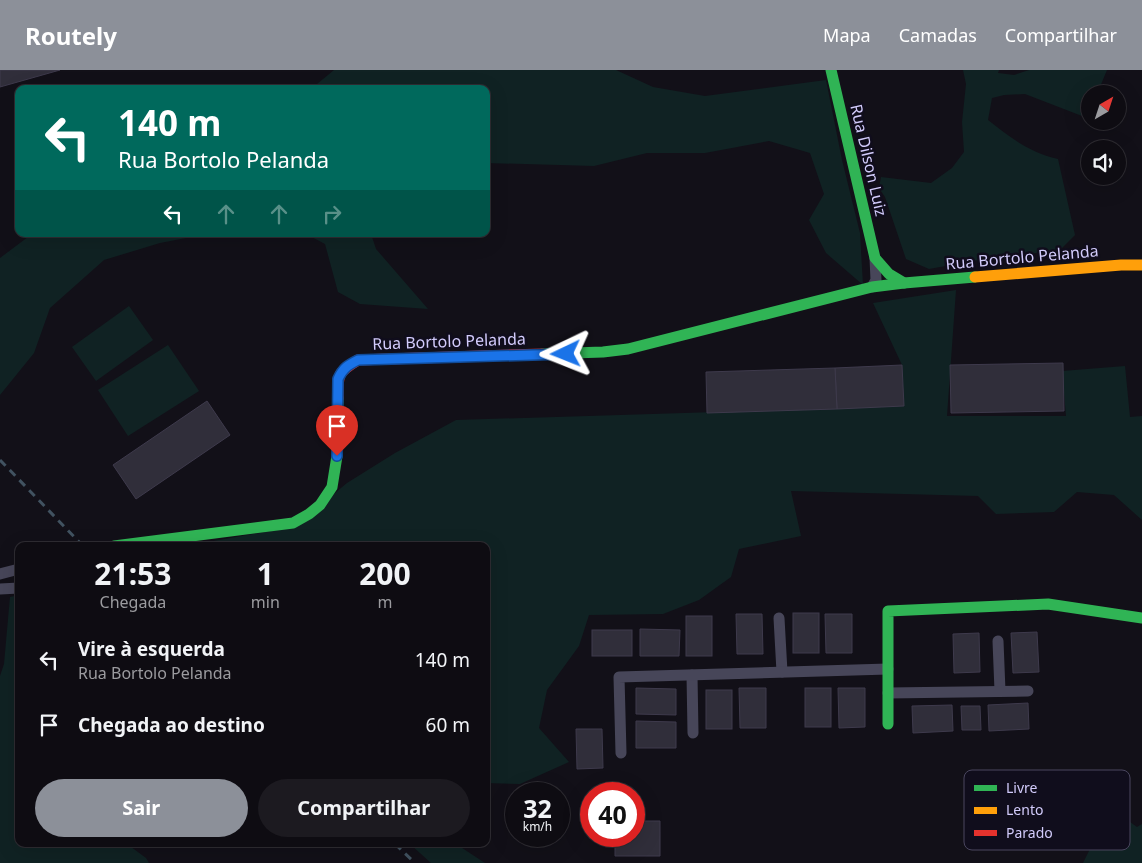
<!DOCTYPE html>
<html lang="pt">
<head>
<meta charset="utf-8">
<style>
	body { margin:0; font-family:"Noto Sans",sans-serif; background:#1c1a20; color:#f1f3f6; height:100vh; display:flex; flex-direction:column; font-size:19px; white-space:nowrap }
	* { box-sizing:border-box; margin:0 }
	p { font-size:16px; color:#9b9b9f }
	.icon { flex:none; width:28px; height:28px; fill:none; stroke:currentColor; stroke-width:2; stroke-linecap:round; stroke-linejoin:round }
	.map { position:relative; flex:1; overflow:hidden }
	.drawer { position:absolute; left:15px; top:472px; width:475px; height:305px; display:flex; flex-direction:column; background:#0e0c12; border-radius:10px; box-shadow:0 5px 20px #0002,0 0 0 1px #2e2c32 }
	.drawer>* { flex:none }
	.top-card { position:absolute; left:15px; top:15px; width:475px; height:152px; border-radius:10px; box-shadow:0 5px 20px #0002,0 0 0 1px #2e2c32; background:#00695c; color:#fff; overflow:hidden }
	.needle { width:32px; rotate:39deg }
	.fabs { position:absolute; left:1081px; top:15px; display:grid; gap:10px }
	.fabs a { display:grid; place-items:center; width:45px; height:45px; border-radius:50%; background:#0e0c12; box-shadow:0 5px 20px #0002,0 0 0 1px #2e2c32; font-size:25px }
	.speed { position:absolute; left:505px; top:712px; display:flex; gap:10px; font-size:25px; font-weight:700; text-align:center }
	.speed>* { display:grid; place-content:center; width:65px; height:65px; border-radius:50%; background:#0e0c12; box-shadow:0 5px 20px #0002,0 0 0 1px #2e2c32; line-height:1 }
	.speed small { font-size:12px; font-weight:400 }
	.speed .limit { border:8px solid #d22; background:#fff; color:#111 }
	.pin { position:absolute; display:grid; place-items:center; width:42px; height:42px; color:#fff; margin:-51px -21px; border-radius:50% 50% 50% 0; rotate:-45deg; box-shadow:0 0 5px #0007 }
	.pin .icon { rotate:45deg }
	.me { position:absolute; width:55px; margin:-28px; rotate:268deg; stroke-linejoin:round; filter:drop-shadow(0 0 4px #0008) }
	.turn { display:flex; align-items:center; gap:18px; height:105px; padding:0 20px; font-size:22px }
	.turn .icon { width:65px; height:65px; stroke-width:2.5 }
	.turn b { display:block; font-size:35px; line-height:42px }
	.lanes { display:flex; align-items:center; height:48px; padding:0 20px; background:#0003; justify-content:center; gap:25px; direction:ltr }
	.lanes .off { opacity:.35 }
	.eta { display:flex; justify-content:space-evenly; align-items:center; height:85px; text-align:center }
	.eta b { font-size:30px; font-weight:700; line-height:35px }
	.primary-button { display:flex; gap:10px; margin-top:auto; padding:10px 20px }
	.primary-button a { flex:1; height:58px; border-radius:30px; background:#8c9099; color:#fff; font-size:20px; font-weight:700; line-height:58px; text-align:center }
	.primary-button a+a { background:#1c1a20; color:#f1f3f6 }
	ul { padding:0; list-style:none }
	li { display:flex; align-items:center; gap:15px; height:65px; padding:0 20px }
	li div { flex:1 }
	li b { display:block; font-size:19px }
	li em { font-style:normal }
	header { display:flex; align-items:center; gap:30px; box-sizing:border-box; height:70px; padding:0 25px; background:#8c9099; color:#fff }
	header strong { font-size:24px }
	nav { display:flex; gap:28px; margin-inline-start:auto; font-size:18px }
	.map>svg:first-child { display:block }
	.green { fill:#102223 }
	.building { fill:#302e3a; stroke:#3e3a4c }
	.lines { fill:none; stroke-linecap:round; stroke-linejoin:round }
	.street { stroke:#474659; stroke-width:11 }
	.fast { stroke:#30b455; stroke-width:11 }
	.slow { stroke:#ff9f0a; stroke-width:11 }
	.jam { stroke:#e5322d; stroke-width:11 }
	.rail { stroke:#415260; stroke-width:3; stroke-dasharray:8 6; stroke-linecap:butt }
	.route-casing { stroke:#114b97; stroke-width:12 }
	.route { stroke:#1a73e8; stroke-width:9 }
	.labels { text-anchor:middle; stroke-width:5; stroke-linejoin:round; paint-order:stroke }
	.street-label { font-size:16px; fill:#d2cbfb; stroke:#100d1c }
	.key { fill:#100d1c; stroke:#4a465f; stroke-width:1 }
	.key-label { font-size:14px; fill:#d2cbfb }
</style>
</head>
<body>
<header>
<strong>Routely</strong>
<nav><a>Mapa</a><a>Camadas</a><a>Compartilhar</a></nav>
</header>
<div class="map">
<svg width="1142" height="793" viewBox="0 0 1142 793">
	<rect width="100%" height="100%" fill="#121018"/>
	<g class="green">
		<polygon points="334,0 616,0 653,17 705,26 826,10 842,90 860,163 863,215 826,183 809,150 824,124 810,83 769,71 705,83 647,83 594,96 486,93 486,19 311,19"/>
		<path d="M963 0H999L998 3 1014 5 1029 0H1107L1097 24H1090V37L1082 46 1025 24 1004 25 992 28 988 50C1011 68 1029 82 1058 89L1075 165 1059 181 1001 186 929 199 906 189 885 127 879 118 881 107 931 113 952 98 964 82 962 52 966 14Z"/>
		<polygon points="32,164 207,164 160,173 104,190 50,238 34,283 0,325 0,188"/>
		<polygon points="306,164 371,164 376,179 428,239 360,234 338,222 325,174"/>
		<polygon points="956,220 947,346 1066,346 1062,301 1125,296 1130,347 1142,346 1142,450 1114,425 1077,422 1054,442 996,444 978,426 791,421 801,466 739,479 731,507 699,530 663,544 589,545 579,576 547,620 539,658 569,692 520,714 486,713 486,476 193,476 196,474 294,457 347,413 395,383 456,350 904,336 902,295 873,233"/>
		<polygon points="129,236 153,270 96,311 72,277"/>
		<polygon points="168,275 199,321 128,366 98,320"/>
		<polygon points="19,525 19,774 127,774 146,788 149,793 0,793 0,606 4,594 10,527"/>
		<polygon points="1103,738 1119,744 1137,757 1142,754 1142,793 1083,793 1091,777 1106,770 1095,755"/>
		<polygon points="410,774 456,774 485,793 431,793"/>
	</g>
	<g class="building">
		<polygon points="0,0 60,0 0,17"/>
		<polygon points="1063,293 1064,341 951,343 950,295"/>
		<polygon points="902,295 904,336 837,339 835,298"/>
		<polygon points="835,298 837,339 707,343 706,302"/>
		<polygon points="207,331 230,365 136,429 113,395"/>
		<rect x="793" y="543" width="26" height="40"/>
		<polygon points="736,544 762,544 763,584 737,584"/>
		<polygon points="825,544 852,544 852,583 826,583"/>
		<rect x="686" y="546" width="26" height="40"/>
		<polygon points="640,559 680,560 679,586 640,586"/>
		<rect x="592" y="560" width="40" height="26"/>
		<polygon points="1037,562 1039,602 1013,603 1011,563"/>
		<polygon points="979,563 980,602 954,603 953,564"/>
		<polygon points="636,618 676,619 676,645 636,644"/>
		<polygon points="739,618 766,618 766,658 740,658"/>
		<rect x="805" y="618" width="26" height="39"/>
		<polygon points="838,618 865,618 865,657 839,658"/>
		<rect x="706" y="620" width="26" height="39"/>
		<polygon points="1028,633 1029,659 989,661 988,635"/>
		<polygon points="952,635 953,661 913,663 912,636"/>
		<polygon points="961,636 980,636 981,660 962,660"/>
		<polygon points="636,651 676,652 676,678 636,678"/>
		<polygon points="576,659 602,659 603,698 577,699"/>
		<polygon points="634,751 660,751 660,786 615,786 615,766 634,766"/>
	</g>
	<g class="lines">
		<g class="street">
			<polyline points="872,217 876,210 875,188"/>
			<polyline points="0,504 19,499"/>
			<polyline points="0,519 19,518"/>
			<polyline points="779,548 782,602"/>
			<polyline points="998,571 1000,621"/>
			<polyline points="692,605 693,663"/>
			<polyline points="888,623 1028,621"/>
			<polyline points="621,683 619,607 888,599"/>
		</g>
		<g class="fast">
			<polyline points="831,0 875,188 889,204 904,213 975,207"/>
			<polyline points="542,284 603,282 628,279 872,217 904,213"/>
			<polyline points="114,476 293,453 309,444 320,435 332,417 337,386 338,328"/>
			<polyline points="888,654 888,541 1048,534 1142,548"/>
		</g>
		<polyline class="slow" points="975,207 1121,195 1142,195"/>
		<path class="jam" d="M338 328C338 304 337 303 358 290L542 284"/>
		<g class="rail">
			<polyline points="0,390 83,476"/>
			<polyline points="395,774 415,793"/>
		</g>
	</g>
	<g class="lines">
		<g class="route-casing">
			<path id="route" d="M337 386 338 309C343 298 348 295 358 290L566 284"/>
		</g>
		<use href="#route" class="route"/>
	</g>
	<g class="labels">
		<g class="street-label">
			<text transform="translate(869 90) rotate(77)" y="6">Rua Dilson Luiz</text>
			<text transform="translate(1022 187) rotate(-5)" y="6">Rua Bortolo Pelanda</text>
			<text transform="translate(449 271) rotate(-2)" y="6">Rua Bortolo Pelanda</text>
		</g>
	</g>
	<rect x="964" y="700" width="166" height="80" rx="8" class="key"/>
	<rect x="974" y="715" width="23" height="6" fill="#30b455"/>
	<rect x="974" y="737" width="23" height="7" fill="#ff9f0a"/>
	<rect x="974" y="760" width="23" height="6" fill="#e5322d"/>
	<g class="key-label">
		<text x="1006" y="723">Livre</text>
		<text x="1006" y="745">Lento</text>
		<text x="1006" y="768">Parado</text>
	</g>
</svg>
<div class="fabs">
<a><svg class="needle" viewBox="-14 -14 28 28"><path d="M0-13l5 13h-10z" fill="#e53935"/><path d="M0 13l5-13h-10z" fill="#9b9b9f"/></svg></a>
<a><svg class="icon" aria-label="sound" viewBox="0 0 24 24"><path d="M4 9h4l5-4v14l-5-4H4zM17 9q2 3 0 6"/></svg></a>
</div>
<div class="speed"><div>32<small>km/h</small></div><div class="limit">40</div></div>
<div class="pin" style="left:337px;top:386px;background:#d93025"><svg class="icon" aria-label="arrive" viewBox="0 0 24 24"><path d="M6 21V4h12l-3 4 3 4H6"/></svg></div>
<svg class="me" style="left:566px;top:284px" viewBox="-20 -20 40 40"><path d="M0-17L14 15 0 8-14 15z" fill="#1a73e8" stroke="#fff" stroke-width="4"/></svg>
<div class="top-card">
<div class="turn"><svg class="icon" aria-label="left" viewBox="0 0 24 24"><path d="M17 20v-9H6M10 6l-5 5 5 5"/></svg><div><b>140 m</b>Rua Bortolo Pelanda</div></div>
<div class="lanes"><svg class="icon" aria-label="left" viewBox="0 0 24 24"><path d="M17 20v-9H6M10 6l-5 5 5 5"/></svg><svg class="icon off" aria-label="ahead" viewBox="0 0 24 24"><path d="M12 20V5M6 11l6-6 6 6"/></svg><svg class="icon off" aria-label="ahead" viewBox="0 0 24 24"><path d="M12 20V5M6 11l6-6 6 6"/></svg><svg class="icon off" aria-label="right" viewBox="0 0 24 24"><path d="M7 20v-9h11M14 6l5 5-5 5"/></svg></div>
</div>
<section class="drawer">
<div class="eta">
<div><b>21:53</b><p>Chegada</p></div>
<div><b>1</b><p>min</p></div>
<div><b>200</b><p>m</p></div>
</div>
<ul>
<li><svg class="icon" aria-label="left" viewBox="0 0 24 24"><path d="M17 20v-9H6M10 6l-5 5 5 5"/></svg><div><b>Vire à esquerda</b><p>Rua Bortolo Pelanda</p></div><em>140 m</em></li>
<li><svg class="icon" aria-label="arrive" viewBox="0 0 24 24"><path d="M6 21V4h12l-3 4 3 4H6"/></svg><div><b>Chegada ao destino</b></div><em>60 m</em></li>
</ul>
<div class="primary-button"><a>Sair</a><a>Compartilhar</a></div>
</section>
</div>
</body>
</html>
